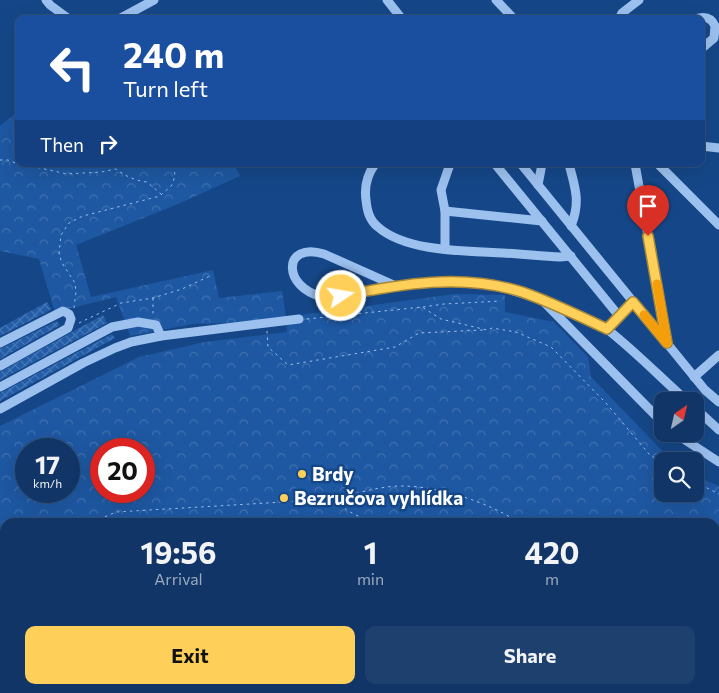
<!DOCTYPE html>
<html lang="en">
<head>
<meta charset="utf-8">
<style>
	body { margin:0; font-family:Commissioner,sans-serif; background:#1e406f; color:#f1f3f6; height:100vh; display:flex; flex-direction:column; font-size:19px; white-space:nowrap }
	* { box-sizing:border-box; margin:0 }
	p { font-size:16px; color:#9cabbf }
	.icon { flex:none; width:28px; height:28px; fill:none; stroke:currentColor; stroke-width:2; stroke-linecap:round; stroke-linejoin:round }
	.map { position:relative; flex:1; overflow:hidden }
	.side { position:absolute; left:0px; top:518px; width:720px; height:176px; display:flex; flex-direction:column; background:#103566; border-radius:15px 15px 0 0; box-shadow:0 5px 20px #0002,0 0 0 1px #30507a }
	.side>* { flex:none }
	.hud { position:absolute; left:15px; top:15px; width:690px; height:152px; border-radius:10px; box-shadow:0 5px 20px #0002,0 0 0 1px #30507a; background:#1a4fa0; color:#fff; overflow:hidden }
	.needle { width:32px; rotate:34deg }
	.buttons { position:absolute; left:654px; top:392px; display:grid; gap:10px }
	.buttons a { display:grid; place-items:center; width:50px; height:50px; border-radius:10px; background:#103566; box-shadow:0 5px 20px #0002,0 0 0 1px #30507a; font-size:25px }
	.speed { position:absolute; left:15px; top:438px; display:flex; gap:10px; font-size:25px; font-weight:700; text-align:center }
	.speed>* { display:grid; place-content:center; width:65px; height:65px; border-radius:50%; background:#103566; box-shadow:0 5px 20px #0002,0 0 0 1px #30507a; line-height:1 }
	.speed small { font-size:12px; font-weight:400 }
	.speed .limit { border:8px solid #d22; background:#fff; color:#111 }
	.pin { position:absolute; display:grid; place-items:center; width:42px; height:42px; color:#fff; margin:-51px -21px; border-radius:50% 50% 50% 0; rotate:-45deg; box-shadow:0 0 5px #0007 }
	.pin .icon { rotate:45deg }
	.me { position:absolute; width:55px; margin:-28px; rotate:78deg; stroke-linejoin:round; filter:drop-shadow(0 0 4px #0008) }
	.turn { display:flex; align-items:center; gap:18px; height:105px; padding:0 25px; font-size:22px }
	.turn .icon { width:65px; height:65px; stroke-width:2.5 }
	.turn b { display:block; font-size:35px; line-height:42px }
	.then { display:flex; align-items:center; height:48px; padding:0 25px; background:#0003; gap:10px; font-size:19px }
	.eta { display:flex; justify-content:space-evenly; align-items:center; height:85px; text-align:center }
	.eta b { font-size:30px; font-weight:700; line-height:35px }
	.button { display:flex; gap:10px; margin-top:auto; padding:10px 25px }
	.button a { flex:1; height:58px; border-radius:10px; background:#ffd059; color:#111; font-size:20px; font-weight:700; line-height:58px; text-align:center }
	.button a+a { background:#1e406f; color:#f1f3f6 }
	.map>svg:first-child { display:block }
	.forest { fill:url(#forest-crowns); fill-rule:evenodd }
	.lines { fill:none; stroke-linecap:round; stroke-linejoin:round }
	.stream { stroke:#8ebcf2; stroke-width:2.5 }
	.building { fill:url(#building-cross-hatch) }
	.path { stroke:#9cc1ef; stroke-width:1; stroke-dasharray:2.5 4; stroke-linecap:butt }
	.minor { stroke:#9cc1ef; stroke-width:9 }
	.route-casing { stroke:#a6873a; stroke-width:12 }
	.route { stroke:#ffd059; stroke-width:9 }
	.slow { stroke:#f59e0b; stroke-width:9 }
	.poi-dot { fill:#ffd059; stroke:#154788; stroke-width:2 }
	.labels { text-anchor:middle; stroke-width:5; stroke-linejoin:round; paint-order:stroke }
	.poi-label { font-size:19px; font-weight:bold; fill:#fff; stroke:#154788; text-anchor:start }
</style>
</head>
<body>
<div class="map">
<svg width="719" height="693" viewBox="0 0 719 693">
	<defs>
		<pattern id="forest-crowns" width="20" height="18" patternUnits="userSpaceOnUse" patternTransform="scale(1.25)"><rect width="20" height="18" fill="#1e58a2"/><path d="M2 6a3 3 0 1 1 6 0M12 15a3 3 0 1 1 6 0" fill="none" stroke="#4071b0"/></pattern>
		<pattern id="building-cross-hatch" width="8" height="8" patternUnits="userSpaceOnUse" patternTransform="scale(1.25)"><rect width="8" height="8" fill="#235da7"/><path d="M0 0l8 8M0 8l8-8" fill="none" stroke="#4475b4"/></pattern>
	</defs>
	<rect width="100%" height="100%" fill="#154788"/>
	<path class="forest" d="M19 111V164H234L240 176 178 204 76 245 91 297 213 270 219 298 282 291 286 317 454 294 505 295V312L554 322 588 357 591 377 672 461H662V494H695V476L719 486V693H0V426L139 357 205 342 287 332 286 317 231 323 193 324 130 336 116 297 55 312 39 259 0 251V126ZM26 449H69V491H26ZM101 449H144V491H101ZM5 522H715V689H5Z"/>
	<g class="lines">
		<g class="stream">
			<polyline points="0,606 5,610"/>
			<polyline points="100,689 102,693"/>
			<polyline points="249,689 251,693"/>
		</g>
	</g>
	<g class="building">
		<polygon points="47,302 51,309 45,313 0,336 0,328"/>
		<polygon points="103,315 107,323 0,380 0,372"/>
		<polygon points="57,321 60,325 0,359 0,349"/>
		<polygon points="112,334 115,338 0,401 0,393"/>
	</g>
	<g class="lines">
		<g class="path">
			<path d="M0 160H8L23 166H31L67 174 101 172 116 169C125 176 136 181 147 182L161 194"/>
			<polyline points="153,298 153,317"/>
			<polyline points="423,307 444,304 501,301"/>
			<polyline points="74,308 76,292 75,283 62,263 59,254 61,235 69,223 83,216 160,196 172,185 175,176 174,167"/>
			<polyline points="307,319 422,307 441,319 487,330 492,328 516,332 551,347 606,403 649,454 662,463"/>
			<polyline points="79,323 121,303 153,298 182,289 210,276"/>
			<polyline points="267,331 268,347 288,365 395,347 419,333 483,330"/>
			<polyline points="695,482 719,494"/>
			<polyline points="335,500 348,511 370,522"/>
			<path d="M93 522 116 512 334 499C355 494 379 486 402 486 438 486 488 502 518 522"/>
			<polyline points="0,558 5,556"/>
			<polyline points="0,600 5,602"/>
			<polyline points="0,623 5,628"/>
			<polyline points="55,689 57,693"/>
			<polyline points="500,689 506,693"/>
			<polyline points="679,689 683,693"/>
			<polyline points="394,693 399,689"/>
		</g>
		<g class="minor">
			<polyline points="46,0 50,5 69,19"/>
			<polyline points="387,0 402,19"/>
			<polyline points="496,0 514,19"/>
			<polyline points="119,19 154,0"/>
			<polyline points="619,19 622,13 639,0"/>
			<path d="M695 19C704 16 711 17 715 26L714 38 701 49"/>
			<polyline points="701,146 719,148"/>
			<path d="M375 164C367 175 364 186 366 200 367 210 369 220 378 227 406 252 467 251 503 253 522 254 541 256 560 257L571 256"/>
			<polyline points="495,164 619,316"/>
			<polyline points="521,164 705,390 719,402"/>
			<path d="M569 164C575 188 581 201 571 226"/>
			<polyline points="635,164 667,341"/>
			<polyline points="658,164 719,225"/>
			<polyline points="538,185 542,164"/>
			<polyline points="445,211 542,221"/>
			<polyline points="445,249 445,211 441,190 450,164"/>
			<path d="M396 286 324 254C282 241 282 288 323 297 342 300 364 291 383 288 400 285 418 283 436 282 486 278 529 294 574 314 585 319 599 323 608 330 636 352 661 378 687 401"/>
			<polyline points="545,303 662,422"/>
			<polyline points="607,329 633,302"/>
			<polyline points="0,343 63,311 69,314 71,319 68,328 0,366"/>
			<polyline points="694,377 719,355"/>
			<polyline points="0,387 112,327 138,322 156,325 161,336"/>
			<polyline points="695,408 719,430"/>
			<polyline points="0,409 83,363 115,348 131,342 161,336 299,319"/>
			<polyline points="676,434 719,462"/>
		</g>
	</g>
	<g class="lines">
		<g class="route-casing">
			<path id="route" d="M341 296C401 284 462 273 522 292 551 302 579 316 607 329L633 302 667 343 648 236"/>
		</g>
		<use href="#route" class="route"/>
		<polyline class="slow" points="644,315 667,343 657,284"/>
	</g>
	<g class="poi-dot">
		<circle cx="302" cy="474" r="5"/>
		<circle cx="284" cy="498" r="5"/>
	</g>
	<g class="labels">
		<g class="poi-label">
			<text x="312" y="481">Brdy</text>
			<text x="294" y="505">Bezručova vyhlídka</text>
		</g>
	</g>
</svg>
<div class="buttons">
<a><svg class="needle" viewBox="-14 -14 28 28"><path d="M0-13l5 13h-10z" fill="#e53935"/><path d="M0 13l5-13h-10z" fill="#9cabbf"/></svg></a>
<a><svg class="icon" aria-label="search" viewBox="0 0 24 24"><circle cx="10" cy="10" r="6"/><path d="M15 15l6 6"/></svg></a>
</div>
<div class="speed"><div>17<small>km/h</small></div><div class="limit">20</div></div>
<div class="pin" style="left:648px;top:236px;background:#d93025"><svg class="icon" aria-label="arrive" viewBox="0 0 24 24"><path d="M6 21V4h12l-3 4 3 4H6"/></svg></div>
<svg class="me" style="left:341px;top:296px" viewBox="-20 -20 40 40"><circle r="17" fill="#ffd059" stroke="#fff" stroke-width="3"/><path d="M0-11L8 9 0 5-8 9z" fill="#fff"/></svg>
<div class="hud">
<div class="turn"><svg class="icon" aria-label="left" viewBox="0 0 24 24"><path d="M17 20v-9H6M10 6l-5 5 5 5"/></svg><div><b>240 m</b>Turn left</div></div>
<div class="then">Then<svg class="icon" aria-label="right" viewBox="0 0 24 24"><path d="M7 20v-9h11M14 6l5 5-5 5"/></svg></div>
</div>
<section class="side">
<div class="eta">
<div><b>19:56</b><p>Arrival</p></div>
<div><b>1</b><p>min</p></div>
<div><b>420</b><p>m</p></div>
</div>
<div class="button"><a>Exit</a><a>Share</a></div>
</section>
</div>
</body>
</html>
